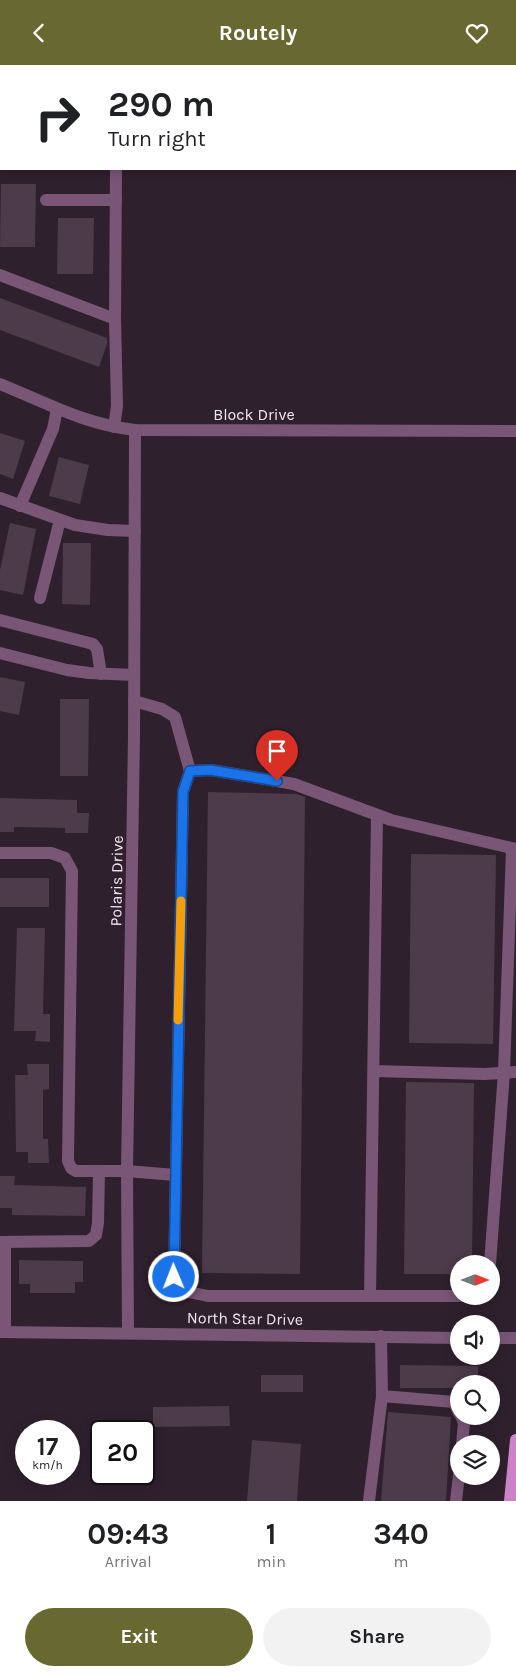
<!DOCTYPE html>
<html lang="en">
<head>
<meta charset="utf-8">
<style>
	body { margin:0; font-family:Karla,sans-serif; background:#f2f2f2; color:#202124; height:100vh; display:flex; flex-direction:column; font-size:19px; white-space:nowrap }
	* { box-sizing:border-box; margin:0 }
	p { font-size:16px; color:#757577 }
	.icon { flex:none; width:28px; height:28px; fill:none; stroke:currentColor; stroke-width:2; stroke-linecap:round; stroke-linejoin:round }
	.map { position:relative; height:1436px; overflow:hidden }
	.details { display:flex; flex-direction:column; background:#fff; flex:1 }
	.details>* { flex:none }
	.top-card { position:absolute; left:0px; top:0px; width:516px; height:105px; box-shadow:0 2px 12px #0003; background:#fff; color:#202124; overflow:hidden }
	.needle { width:32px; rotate:90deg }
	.fabs { position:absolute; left:450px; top:1190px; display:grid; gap:10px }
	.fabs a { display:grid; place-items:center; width:50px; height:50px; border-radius:50%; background:#fff; box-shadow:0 2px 12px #0003; font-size:25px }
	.speed { position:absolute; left:15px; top:1355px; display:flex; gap:10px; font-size:25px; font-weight:700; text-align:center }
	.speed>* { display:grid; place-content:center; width:65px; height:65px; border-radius:50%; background:#fff; box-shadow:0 2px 12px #0003; line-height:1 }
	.speed small { font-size:12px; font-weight:400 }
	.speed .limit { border:2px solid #111; border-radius:8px; background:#fff; color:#111 }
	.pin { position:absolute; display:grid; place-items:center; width:42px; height:42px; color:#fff; margin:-51px -21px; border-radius:50% 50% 50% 0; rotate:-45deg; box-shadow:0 0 5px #0007 }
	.pin .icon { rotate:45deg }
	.me { position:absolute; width:55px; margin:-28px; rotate:359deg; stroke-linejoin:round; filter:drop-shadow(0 0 4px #0008) }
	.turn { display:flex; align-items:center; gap:18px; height:105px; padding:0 25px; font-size:22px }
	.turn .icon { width:65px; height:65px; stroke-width:2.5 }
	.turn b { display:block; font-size:35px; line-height:42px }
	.eta { display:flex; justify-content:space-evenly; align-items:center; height:85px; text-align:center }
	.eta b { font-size:30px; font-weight:700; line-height:35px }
	.primary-button { display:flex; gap:10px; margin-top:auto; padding:10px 25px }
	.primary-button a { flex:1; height:58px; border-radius:30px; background:#686831; color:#fff; font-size:20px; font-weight:700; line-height:58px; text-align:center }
	.primary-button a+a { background:#f2f2f2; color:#202124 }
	header { display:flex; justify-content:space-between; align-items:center; height:65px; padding:0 25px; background:#686831; color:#fff; font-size:22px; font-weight:700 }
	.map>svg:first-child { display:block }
	.building { fill:#4c3b4a }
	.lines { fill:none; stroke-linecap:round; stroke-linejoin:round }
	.minor { stroke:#795576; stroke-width:12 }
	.major { stroke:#cd82c8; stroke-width:12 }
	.route-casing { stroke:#114b97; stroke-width:12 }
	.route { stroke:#1a73e8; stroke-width:9 }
	.slow { stroke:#f59e0b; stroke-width:9 }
	.labels { text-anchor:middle; stroke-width:4.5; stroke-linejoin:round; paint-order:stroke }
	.street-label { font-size:16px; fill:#efe5ee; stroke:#2f202e }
</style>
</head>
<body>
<header><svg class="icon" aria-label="back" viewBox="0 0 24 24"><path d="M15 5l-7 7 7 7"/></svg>Routely<svg class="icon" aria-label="heart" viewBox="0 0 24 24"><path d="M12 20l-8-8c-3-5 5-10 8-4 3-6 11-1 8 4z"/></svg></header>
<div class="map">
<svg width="516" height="1436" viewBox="0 0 516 1436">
	<rect width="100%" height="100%" fill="#2f202e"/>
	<g class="building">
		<polygon points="1,119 36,119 35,182 0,182"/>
		<polygon points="58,153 94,153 93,209 57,209"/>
		<polygon points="0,233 107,273 107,279 99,302 0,265"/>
		<polygon points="0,368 25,376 13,414 0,409"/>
		<polygon points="59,392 89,400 80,439 49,431"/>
		<polygon points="10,458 36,464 23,530 0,525 0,505"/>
		<polygon points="63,478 91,478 90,540 62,539"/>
		<polygon points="0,612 25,617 19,650 0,646"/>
		<polygon points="60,634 89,634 88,711 60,711"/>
		<polygon points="208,727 296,729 305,732 300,1209 202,1208"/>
		<polygon points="0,733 77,735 77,748 89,748 88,768 65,768 65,763 14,762 14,767 0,767"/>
		<polygon points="411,789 496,790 493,979 409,978"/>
		<rect x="0" y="813" width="49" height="29"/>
		<polygon points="17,863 45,863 43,949 50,949 50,977 35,976 36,966 14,966"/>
		<polygon points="27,999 49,999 49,1024 43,1025 43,1074 48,1074 49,1098 28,1098 28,1087 16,1087 15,1010 28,1010"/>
		<polygon points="406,1017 474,1018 472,1199 459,1199 459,1209 404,1209"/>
		<polygon points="0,1111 15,1111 14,1120 86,1122 85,1151 12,1150 12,1143 0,1143"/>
		<polygon points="19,1195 83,1196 83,1217 75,1217 75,1228 30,1228 30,1219 19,1219"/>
		<polygon points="400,1300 478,1301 478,1319 459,1319 459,1323 400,1323"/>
		<rect x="261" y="1310" width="42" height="17"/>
		<polygon points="229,1341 230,1361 153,1362 153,1342"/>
		<polygon points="388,1347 451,1352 446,1436 381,1436"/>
		<polygon points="252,1375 301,1379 297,1436 247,1436"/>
	</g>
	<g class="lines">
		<g class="minor">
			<polyline points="43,1 43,0"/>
			<polyline points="0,34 1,34"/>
			<polyline points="46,135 116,135"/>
			<polyline points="0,210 115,254"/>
			<path d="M0 319C47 338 83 359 135 365L516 366"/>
			<polyline points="114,362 117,341 115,254 116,104"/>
			<polyline points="0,433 75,460 108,465 135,466"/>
			<polyline points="20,441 53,364 57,344"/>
			<polyline points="40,533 60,455"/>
			<polyline points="0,555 93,579 97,584 101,609"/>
			<polyline points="0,588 67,605 89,608 134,610"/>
			<polyline points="134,636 162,644 175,652 190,706"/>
			<polyline points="0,788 51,788 65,793 72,806 68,1096 71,1103 76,1106 99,1106"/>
			<polyline points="374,1006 485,1009 516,1007"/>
			<polyline points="0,1177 89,1176 96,1170 98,1158 99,1106 127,1106 175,1110"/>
			<polyline points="5,1177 5,1267"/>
			<polyline points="490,1199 504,1007 512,784"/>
			<polyline points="370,1231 377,750"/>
			<polyline points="459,1231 208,1231 184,1226 174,1212 183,727 190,706 211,705 294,719 391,755 516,784"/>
			<polyline points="0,1267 459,1273"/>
			<polyline points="128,1268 127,1106 134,672 135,365"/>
			<polyline points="381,1271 382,1331"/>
			<polyline points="491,1273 516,1273"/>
			<polyline points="461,1351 464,1358 462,1379"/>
			<polyline points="369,1436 382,1331 454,1337 459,1348"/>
			<polyline points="456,1436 459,1410"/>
		</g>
		<polyline class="major" points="510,1436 516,1375"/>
	</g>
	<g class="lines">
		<g class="route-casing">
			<polyline id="route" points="174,1212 183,727 190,706 210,705 277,716"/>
		</g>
		<use href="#route" class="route"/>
		<polyline class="slow" points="178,955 181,836"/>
	</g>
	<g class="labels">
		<g class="street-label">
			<text x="254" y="355">Block Drive</text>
			<text transform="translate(116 816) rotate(-89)" y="6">Polaris Drive</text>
			<text transform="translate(245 1253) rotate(1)" y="6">North Star Drive</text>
		</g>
	</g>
</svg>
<div class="fabs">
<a><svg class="needle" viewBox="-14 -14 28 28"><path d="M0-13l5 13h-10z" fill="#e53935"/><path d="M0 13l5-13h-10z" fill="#757577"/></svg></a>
<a><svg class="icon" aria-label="sound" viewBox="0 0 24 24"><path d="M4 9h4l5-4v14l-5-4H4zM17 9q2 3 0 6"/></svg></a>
<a><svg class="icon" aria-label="search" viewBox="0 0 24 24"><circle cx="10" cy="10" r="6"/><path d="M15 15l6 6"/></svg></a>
<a><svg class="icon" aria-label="layers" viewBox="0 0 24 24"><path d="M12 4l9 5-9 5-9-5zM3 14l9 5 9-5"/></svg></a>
</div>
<div class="speed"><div>17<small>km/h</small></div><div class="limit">20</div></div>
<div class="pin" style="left:277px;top:716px;background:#d93025"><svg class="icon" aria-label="arrive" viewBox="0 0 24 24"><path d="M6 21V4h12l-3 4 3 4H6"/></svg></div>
<svg class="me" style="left:174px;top:1212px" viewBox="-20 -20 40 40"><circle r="17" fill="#1a73e8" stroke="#fff" stroke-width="3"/><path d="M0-11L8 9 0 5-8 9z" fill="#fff"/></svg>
<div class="top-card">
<div class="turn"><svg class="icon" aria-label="right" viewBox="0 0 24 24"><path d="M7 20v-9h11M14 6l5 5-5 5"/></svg><div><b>290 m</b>Turn right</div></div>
</div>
</div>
<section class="details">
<div class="eta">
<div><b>09:43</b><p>Arrival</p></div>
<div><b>1</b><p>min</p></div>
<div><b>340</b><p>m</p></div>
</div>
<div class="primary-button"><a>Exit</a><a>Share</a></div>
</section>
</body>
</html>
